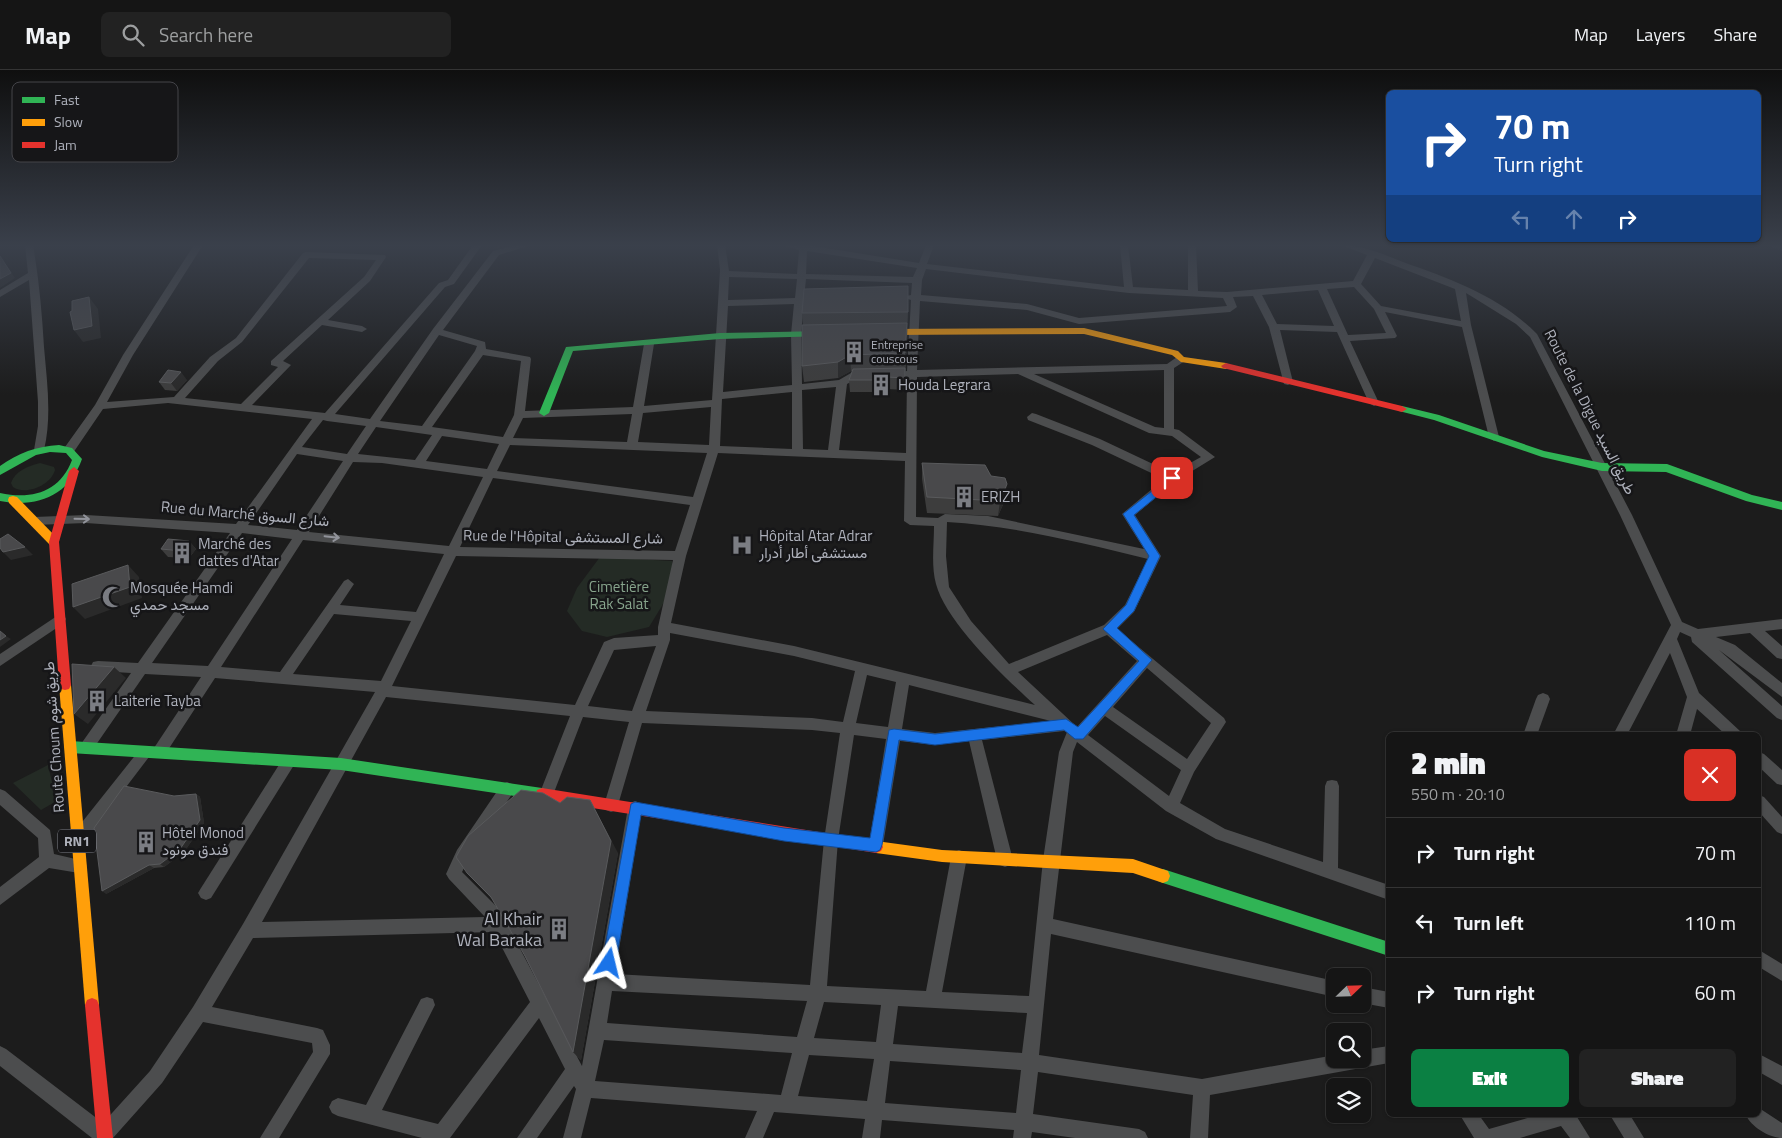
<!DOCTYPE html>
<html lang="en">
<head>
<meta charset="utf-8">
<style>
	body { margin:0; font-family:"Titillium Web",Vazirmatn,sans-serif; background:#222; color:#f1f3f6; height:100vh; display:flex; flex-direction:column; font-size:19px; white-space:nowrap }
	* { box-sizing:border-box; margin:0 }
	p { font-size:16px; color:#9d9fa0 }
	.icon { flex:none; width:28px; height:28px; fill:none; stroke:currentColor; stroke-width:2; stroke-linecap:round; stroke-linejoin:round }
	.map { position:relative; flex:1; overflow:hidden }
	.side { position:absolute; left:1386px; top:662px; width:375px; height:385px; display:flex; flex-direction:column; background:#151515; border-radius:8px; box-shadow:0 1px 4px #0004,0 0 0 1px #343434 }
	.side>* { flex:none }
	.banner { position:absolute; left:1386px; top:20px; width:375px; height:152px; border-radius:8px; box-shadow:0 1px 4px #0004,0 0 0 1px #343434; background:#1a4fa0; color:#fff; overflow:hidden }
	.needle { width:32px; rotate:67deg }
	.fabs { position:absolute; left:1326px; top:898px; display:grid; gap:10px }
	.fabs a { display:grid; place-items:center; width:45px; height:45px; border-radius:8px; background:#151515; box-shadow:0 1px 4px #0004,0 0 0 1px #343434; font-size:25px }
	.pin { position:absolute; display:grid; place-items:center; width:42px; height:42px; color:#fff; margin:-21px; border-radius:10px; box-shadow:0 2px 8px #0006 }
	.me { position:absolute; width:55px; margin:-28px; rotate:10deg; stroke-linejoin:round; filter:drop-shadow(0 0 4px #0008) }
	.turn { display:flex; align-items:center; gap:18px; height:105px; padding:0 25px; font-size:22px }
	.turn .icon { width:65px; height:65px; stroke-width:2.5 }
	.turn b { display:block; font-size:35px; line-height:42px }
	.lanes { display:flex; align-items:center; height:48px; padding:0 25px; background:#0003; justify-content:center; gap:25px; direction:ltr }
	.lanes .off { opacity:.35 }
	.round { display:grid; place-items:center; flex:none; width:52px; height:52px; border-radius:8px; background:#222 }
	.overview { display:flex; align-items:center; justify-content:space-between; height:85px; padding:0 25px }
	h1 { font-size:30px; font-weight:800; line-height:38px }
	.action { display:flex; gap:10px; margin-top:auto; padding:10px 25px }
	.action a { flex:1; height:58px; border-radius:8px; background:#0b8043; color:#fff; font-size:20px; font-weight:800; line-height:58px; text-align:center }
	.action a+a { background:#222; color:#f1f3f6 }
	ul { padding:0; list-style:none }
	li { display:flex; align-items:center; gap:15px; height:70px; padding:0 25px; border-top:1px solid #343434 }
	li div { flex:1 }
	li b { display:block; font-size:19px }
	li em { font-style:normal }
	header { display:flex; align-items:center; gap:30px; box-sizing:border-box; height:70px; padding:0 25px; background:#151515; border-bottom:1px solid #343434 }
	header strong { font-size:24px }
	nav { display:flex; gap:28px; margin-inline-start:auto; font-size:18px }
	.search { width:350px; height:45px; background:#222; display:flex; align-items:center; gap:12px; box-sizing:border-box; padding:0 18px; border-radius:8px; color:#9d9fa0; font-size:19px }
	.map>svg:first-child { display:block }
	.green { fill:#242b25 }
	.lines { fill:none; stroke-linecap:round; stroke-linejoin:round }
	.river { fill:#30353d; fill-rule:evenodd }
	.street { fill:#4c4d4e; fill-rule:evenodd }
	.fast { fill:#30b455; fill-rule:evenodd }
	.slow { fill:#ff9f0a; fill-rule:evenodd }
	.jam { fill:#e5322d; fill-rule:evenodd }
	.wall { fill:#3d3d3d }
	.shaded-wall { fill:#2a2a2a }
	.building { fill:#49494b; stroke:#595a5c }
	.oneway { stroke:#91939a }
	.route { fill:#1a73e8; stroke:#114b97 }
	.labels { text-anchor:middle; stroke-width:5; stroke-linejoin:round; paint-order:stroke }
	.far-poi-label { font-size:12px; fill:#aeb1bb; stroke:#161618; text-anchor:start }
	.shield { fill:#161618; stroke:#80828a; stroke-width:1 }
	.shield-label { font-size:14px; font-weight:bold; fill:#aeb1bb }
	.poi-label { font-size:15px; fill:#aeb1bb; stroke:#161618; text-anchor:start }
	.street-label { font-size:15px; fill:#aeb1bb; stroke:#161618 }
	.park-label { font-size:15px; fill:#87a48c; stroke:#161618 }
	.near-poi-label { font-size:18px; fill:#aeb1bb; stroke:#161618; text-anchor:end }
	.key { fill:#161618; stroke:#444449; stroke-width:1 }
	.key-label { font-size:14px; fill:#aeb1bb }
</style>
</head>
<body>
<header>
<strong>Map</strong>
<div class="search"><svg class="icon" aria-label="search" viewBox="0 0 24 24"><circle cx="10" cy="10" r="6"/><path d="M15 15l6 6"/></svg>Search here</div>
<nav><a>Map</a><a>Layers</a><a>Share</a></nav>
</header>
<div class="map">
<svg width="1782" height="1068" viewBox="0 0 1782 1068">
	<rect width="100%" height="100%" fill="#1c1c1c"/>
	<g class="green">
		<path d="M40 393 54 397 55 400C51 415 26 426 13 417L11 413C15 401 28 396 40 393Z"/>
		<polygon points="600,487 672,491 674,516 649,557 607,567 582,561 567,541 577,518"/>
		<polygon points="48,695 52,712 58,713 60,729 41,740 13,713"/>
	</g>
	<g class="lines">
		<polygon class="river" points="1771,175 1782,175 1782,181 1773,178"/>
		<g class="street">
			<path d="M25 175H33C39 209 42 243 44 277 47 312 52 346 44 380L39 384 34 380 38 356V332L29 210 0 227V220L28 203Z"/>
			<path d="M194 175H203L133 285 107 332 174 327 210 287 236 268 303 183 306 182 385 185 386 187 370 211 328 250 362 256 367 259 362 262 322 255 283 291 291 295 252 335 325 343 439 213 448 210 473 175H482L454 214 445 217 335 344 370 349 433 259 493 181 516 175H531L499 185 443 260 485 272 486 279 530 287 531 289 525 341 633 337 644 274 649 271 654 274 644 336 712 330 720 200 717 175H725L729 201 797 204 799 180 782 175H807L919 193 926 175H934L927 194 1124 217 1120 175H1128L1133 217 1188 220V175H1196L1198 221 1227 222 1353 211 1367 185 1341 175C1362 175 1383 184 1403 192 1451 209 1501 227 1537 264L1632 445 1682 552 1698 559 1782 549V559L1765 561 1782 576V589L1777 588 1750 563 1716 567 1735 575 1782 613V627L1719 580 1782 636V650L1777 648 1692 572 1691 567 1680 562 1677 569 1699 623 1740 661 1742 665H1726L1697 639 1690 665H1676L1687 627 1670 583 1627 665H1613L1671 555 1620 445 1530 267 1516 254 1471 226 1466 223 1471 255 1499 367 1494 371 1489 367 1462 257 1385 242 1397 266 1395 268 1350 271 1379 333 1374 336 1369 333 1337 262 1280 260 1293 312 1288 315 1284 314 1269 257 1253 226 1233 227 1237 237 1230 242 1079 254 1027 240 920 231 917 300 1167 294 1177 287H1185V291L1174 298V359L1179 360 1215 387 1176 411 1135 445 1161 486 1134 542 1117 559 1224 648 1226 652 1194 702 1180 733 1225 759 1323 792 1325 716 1327 711 1332 710 1337 711 1339 716 1338 798 1389 815V830L1216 769 1166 741 1077 672 1073 682 1053 849 1335 911V927L1051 864 1039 985 1202 1009 1335 985V989H1362V980L1389 976V993L1210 1025 1208 1068H1190L1193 1025 1038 1002 1033 1044 1139 1059 1145 1062 1148 1068H1075L1032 1062 1031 1068H1013L1014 1060 882 1050 880 1068H862L865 1049 774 1042 763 1068H745L757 1041 591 1028 581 1068H563L576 1019 574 1016 537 1068H517L565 999 539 948 450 1068H422L338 1046 332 1043 329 1037 332 1031 338 1028 366 1035 421 929 427 927 433 929 435 935 382 1040 438 1054 530 932 494 862 253 868 212 937 317 958 323 960 330 975V984L279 1068H260L313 982 312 973 203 952 162 1013 113 1068H92L0 996V976L6 979 103 1053 150 1001 193 937 243 854 375 622 215 608 164 686 159 688 154 686 152 683 85 771 80 773 75 771 73 766 75 761 141 678 146 676 151 678 152 681 201 607 145 604 91 682 86 684 81 682 79 678 81 674 131 603 98 601 93 600 91 596 93 592 98 591 138 593 230 463 86 453 34 455 28 451 34 447 86 445 236 454 312 349 168 333 103 339 73 383H65L64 380 65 377 95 335 123 285ZM807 181 917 198 913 207 806 204ZM309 188 376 190 364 207 271 291V295L278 297 241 334 185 328 218 291 242 272ZM1375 188 1455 219 1461 251 1381 236 1361 214ZM926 199 1129 223 1223 228 1227 236 1079 248 1027 234 921 225 922 210ZM729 207 797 209 795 228 728 230ZM806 209 912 213 911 225 902 227 911 230 907 301 899 302 898 304 899 306 907 307 906 383 839 380 847 314C857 307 865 312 871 306L866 303H851L839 310 802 314 801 264 804 233H820L825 230 820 227 804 228ZM1354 217 1374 239 1386 263 1348 265 1327 219ZM1318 220 1334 256 1277 254 1262 225ZM794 234 791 264 792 315 723 322 728 236ZM439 265 477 276 475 281 422 356 380 351ZM483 285 521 291 514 345 503 367 432 357ZM1164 300V358L1155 357 1034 304ZM1018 304 1149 363 1172 366 1201 387 1172 403 1100 369 1036 344 1032 343 1027 347 1028 350 1092 375 1164 409 1122 444 1144 479 988 446 945 444 938 448 916 447 917 307ZM836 317 828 380 803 379 802 320ZM792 322V379L720 376 722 329ZM711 337 709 375 638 372 643 343ZM632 344 627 372 513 368 523 348ZM323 350 327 351 366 356 347 384 302 377ZM376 357 432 365 415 390 358 384ZM442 366 499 374 487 399 426 391ZM510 375 707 383 693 427 497 401ZM718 383 905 391 904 451 910 455 934 456C934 475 931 496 936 514 946 552 1005 608 1035 635L794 576 671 553 686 486ZM297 384 343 391 297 460 248 455ZM353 392 382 393 483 407 449 476 309 462ZM493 408 690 435 675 481 460 477ZM947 452C1015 456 1082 473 1148 489L1125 535 1104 555 1009 594 971 551 949 517 946 486ZM242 463 292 469 208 596 152 593ZM303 470 444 484 416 542 340 535 354 514 348 509 344 511 280 602 221 597ZM456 486 673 490 658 557V565L614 568 604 572 575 635 392 616ZM334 544 411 551 381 611 293 604ZM670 563 794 586 855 601 843 652 812 648 646 641 670 570ZM1107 565 1137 591 1077 657 1018 602ZM656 576 632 641 588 636 614 580ZM1147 598 1211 653 1187 689 1113 637ZM867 605 896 612 888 657 856 653ZM909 615 1051 651 935 663 902 659ZM386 627 570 646 539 725 541 730 546 732 551 730 553 725 583 647 629 652 604 735 606 740 611 742 616 740 618 735 642 653 812 660 840 663 824 770 810 915 615 904 642 738 640 733 635 731 630 733 628 738 582 996 499 839 462 802 468 790 512 724 514 719 512 714 507 712 502 714 457 780 446 804 449 809 485 847 262 852ZM1105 646 1181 700 1169 726 1088 665ZM1064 661 1067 662 1059 682 1043 790 1029 926 942 922 967 787 964 782 959 780 954 782 951 787 926 921 827 916 838 770 854 665 886 669 869 775 871 780 876 782 881 780 883 775 900 671 935 675 969 671 997 790 1000 795 1005 797 1010 795 1013 790 982 670ZM612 921 807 931 797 967 607 953ZM824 932 881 935 876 972 814 968ZM898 936 1027 943 1022 983 893 974ZM604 970 792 983 781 1025 595 1011ZM809 985 874 989 867 1031 798 1026ZM890 991 1021 1000 1016 1043 885 1033Z"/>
			<polygon points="60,544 64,545 66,549 64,553 0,596 0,584"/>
			<polygon points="1543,623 1548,625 1550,629 1537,665 1523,665 1536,629 1538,625"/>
			<polygon points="1759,682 1764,684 1782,700 1782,715 1777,714 1759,697"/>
			<polygon points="289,685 294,687 296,691 294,695 211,828 206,830 201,828 198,823 201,818 284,687"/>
			<polygon points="0,719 5,721 50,760 54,784 84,791 87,796 84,801 79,803 49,798 0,835 0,817 39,787 38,768 0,735"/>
			<polygon points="1759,725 1764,727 1782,747 1782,764 1777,762 1759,742"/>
			<polygon points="1759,880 1782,894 1782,911 1759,897"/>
			<polygon points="1362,917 1389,922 1389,938 1362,933"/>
			<polygon points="1759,984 1782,996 1782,1015 1759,1002"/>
			<path d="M1759 1038 1782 1053V1068C1770 1068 1751 1057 1746 1045H1759Z"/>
			<polygon points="1460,1045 1479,1045 1489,1059 1538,1045 1578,1045 1577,1047 1590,1068 1570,1068 1561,1056 1520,1068 1474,1068"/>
			<polygon points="1610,1045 1630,1045 1644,1068 1624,1068"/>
		</g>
		<g class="fast">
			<polygon points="825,261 828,262 828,266 720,269 573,281 549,343 544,346 539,343 566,277 720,263"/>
			<polygon points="1402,336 1439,345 1544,381 1602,393 1667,394 1752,425 1782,432 1782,440 1746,431 1666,402 1602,401 1542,387 1434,350 1399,341 1399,337"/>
			<path d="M59 375 72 378 82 389C69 426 37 438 0 431V423C32 430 60 422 72 390L66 383 50 382 36 385 0 405V396C18 383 37 376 59 375Z"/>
			<polygon points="70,671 341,688 542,718 547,720 548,724 547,728 542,730 341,700 70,683 66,681 64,677 66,673"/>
			<polygon points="1163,799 1389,872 1389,886 1163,813 1158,811 1156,806 1158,801"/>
		</g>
		<g class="slow">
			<polygon points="1084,258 1178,281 1184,287 1226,293 1231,296 1226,299 1181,292 1172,285 1084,264 884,265 880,262 884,259"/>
			<polygon points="13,426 17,427 58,469 59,472 58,475 50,475 9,433 8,430 9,427"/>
			<polygon points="65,610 69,611 71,615 99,935 97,940 92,942 87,940 85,935 59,615 61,611"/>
			<polygon points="876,771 942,780 1133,789 1168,801 1170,806 1168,811 1163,813 1133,803 942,792 876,783 871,781 869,777 871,773"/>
		</g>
		<g class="jam">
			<polygon points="1226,293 1402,336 1407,339 1402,342 1223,298 1221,296"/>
			<polygon points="74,397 79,401 59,472 71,615 69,619 65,620 61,619 59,615 49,472 69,401"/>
			<polygon points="542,718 876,771 881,773 883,777 881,781 876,783 542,730 537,728 536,724 537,720"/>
			<polygon points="92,928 97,930 99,935 113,1068 97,1068 85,935 87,930"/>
		</g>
	</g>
	<g class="wall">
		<polygon points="908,242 905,320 887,319 885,322 850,322 849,310 852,301 851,301 838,308 804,312 802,296 803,255 802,243"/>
		<polygon points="187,310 177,321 165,320 159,312"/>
		<polygon points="922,393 1005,430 998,446 927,443 922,409"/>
		<polygon points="189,471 196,479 189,488 168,487 161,479"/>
		<polygon points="196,724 200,727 204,753 184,782 164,797 154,798 106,824 174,726"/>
		<polygon points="618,783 581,990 573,982 525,886 493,830 467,803"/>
	</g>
	<g class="shaded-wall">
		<polygon points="496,175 510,175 497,178"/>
		<polygon points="0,185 15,208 0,218"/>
		<polygon points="89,227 98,239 101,268 83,272 74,260"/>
		<polygon points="907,253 907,269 905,299 905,283"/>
		<polygon points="850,285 851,301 838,308 838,292"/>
		<polygon points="181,302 187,310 177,321 171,313"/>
		<polygon points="887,307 887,319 885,322 885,310"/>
		<polygon points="1007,414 1005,430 998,446 1000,431"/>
		<polygon points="189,471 196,479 189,488 182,481"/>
		<polygon points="25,477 33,485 11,490 3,482"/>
		<polygon points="128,495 139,507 142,528 85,549 73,537"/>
		<polygon points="6,566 11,569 0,577 0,570"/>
		<polygon points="114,597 126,608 88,654 74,644"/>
		<polygon points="196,724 200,727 204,753 184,782 164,797 160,794"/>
		<polygon points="590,730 618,783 581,990 573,982"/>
		<polygon points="149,795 154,798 106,824 102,821"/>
	</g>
	<g class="building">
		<polygon points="0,186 11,203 0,209"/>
		<polygon points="908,216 908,242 802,243 804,219"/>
		<polygon points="89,227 92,256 74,260 70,242 72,241 72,231"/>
		<polygon points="907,253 905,283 850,285 838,292 802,296 802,255"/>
		<polygon points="905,298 905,308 887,307 885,310 849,310 853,299"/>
		<polygon points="168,300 181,302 171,313 159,312"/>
		<polygon points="922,393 985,395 991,406 1005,408 1007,414 1000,431 927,427"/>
		<polygon points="8,464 25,477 3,482 0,478 0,469"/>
		<polygon points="168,469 189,471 182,481 161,479"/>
		<polygon points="128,495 130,517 73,537 72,514"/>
		<polygon points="0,561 6,566 0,570"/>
		<polygon points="72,594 114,597 74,644"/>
		<polygon points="124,716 174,726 196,724 200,750 180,779 160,794 149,795 102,821 94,758"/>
		<polygon points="521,720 543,723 560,733 567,727 590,730 611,771 573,982 525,886 491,827 467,803 456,787 468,766"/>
	</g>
	<defs><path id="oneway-shaft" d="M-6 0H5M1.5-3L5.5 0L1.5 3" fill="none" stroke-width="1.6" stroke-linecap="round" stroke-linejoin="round" transform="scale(1.25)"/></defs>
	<g class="oneway">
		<use href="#oneway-shaft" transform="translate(82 449) rotate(1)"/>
		<use href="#oneway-shaft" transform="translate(332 467) rotate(6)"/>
	</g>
	<linearGradient id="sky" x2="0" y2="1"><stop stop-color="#0f0f0f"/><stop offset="0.54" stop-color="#3a404b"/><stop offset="1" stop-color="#3a404b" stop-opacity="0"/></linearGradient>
	<rect width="1782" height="325" fill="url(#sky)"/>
	<polygon class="route" points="1172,405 1176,406 1176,411 1134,445 1160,486 1134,541 1117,558 1152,590 1083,669 1075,669 1064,660 935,675 899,670 882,775 880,780 876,782 784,771 641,745 616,893 614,898 609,900 604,898 602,893 631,734 635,732 784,758 870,768 889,660 894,659 935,664 1066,649 1078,657 1139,591 1103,559 1126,535 1149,486 1123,444"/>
	<defs>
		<g id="building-bare" transform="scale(1.725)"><path d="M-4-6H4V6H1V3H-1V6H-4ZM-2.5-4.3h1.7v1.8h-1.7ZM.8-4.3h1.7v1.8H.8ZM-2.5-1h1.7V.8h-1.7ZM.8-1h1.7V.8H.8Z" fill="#7b7d83" stroke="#161618" stroke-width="2.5" paint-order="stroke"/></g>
		<g id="hospital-bare" transform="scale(1.725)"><path d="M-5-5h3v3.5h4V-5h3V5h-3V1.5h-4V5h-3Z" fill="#7b7d83" stroke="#161618" stroke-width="2.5" paint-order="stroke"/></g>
		<g id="mosque-bare" transform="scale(1.725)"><path d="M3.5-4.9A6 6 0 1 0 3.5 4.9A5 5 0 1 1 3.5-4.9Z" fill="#7b7d83" stroke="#161618" stroke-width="2.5" paint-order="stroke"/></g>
	</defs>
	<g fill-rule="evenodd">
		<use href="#building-bare" x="854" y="282"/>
		<use href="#building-bare" x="881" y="315"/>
		<use href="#building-bare" x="964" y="427"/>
		<use href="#hospital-bare" x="742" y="475"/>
		<use href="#building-bare" x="182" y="483"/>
		<use href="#mosque-bare" x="113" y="527"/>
		<use href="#building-bare" x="97" y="631"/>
		<use href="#building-bare" x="146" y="772"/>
		<use href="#building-bare" x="559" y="859"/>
	</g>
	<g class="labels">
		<g class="far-poi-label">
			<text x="871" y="279">Entreprise<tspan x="871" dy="14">couscous</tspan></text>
		</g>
		<rect class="shield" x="58" y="759.5" width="38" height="23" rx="4"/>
		<g class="shield-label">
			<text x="77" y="776">RN1</text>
		</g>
		<g class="poi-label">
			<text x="898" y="320">Houda Legrara</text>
			<text x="981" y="432">ERIZH</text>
			<text x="759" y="471">Hôpital Atar Adrar<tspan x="759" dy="17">مستشفى أطار أدرار</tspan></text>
			<text x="198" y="479">Marché des<tspan x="198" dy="17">dattes d'Atar</tspan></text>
			<text x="130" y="523">Mosquée Hamdi<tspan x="130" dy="17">مسجد حمدي</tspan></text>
			<text x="114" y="636">Laiterie Tayba</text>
			<text x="162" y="768">Hôtel Monod<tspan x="162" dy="17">فندق مونود</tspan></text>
		</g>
		<g class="street-label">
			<text transform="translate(1590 342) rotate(63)" y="5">Route de la Digue طريق السيد</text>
			<text transform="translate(245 444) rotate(5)" y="5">Rue du Marché شارع السوق</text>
			<text transform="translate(563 467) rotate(1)" y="5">Rue de l'Hôpital شارع المستشفى</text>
			<text transform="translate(54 667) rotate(-94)" y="5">Route Choum طريق شوم</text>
		</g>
		<g class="park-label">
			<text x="619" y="522">Cimetière<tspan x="619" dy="17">Rak Salat</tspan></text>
		</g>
		<g class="near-poi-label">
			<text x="542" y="855">Al Khair<tspan x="542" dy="21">Wal Baraka</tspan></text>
		</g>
	</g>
	<rect x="12" y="12" width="166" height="80" rx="8" class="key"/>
	<rect x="22" y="27" width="23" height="6" fill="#30b455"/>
	<rect x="22" y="49" width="23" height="7" fill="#ff9f0a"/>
	<rect x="22" y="72" width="23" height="6" fill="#e5322d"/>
	<g class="key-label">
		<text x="54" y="35">Fast</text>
		<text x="54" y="57">Slow</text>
		<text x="54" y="80">Jam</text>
	</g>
</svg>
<div class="fabs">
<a><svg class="needle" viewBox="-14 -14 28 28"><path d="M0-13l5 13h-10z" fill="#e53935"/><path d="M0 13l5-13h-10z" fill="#9d9fa0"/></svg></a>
<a><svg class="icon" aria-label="search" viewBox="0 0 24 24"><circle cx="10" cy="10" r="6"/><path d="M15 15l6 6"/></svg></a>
<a><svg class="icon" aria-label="layers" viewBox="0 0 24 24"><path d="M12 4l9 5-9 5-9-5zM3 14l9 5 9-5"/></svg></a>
</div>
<div class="pin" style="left:1172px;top:408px;background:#d93025"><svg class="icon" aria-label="arrive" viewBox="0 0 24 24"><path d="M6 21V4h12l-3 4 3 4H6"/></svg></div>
<svg class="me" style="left:609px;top:893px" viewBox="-20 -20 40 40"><path d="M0-17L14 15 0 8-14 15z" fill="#1a73e8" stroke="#fff" stroke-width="4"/></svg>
<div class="banner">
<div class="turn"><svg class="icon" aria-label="right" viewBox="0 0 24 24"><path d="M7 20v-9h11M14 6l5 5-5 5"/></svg><div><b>70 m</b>Turn right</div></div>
<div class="lanes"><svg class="icon off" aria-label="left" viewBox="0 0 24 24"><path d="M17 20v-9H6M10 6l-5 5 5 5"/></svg><svg class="icon off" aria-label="ahead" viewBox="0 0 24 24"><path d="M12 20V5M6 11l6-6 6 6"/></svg><svg class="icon" aria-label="right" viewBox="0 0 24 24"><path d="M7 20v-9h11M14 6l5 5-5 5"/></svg></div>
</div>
<section class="side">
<div class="overview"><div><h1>2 min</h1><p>550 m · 20:10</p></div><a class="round" style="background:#d93025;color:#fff"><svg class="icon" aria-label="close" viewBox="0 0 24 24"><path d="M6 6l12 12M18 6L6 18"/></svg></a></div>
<ul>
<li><svg class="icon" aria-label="right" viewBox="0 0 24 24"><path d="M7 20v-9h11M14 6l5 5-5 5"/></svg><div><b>Turn right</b></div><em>70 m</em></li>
<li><svg class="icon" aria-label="left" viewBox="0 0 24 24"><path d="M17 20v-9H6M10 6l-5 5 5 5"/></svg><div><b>Turn left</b></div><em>110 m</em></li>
<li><svg class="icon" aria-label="right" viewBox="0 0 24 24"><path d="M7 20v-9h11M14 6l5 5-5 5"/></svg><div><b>Turn right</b></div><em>60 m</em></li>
</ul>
<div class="action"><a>Exit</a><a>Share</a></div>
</section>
</div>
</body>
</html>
